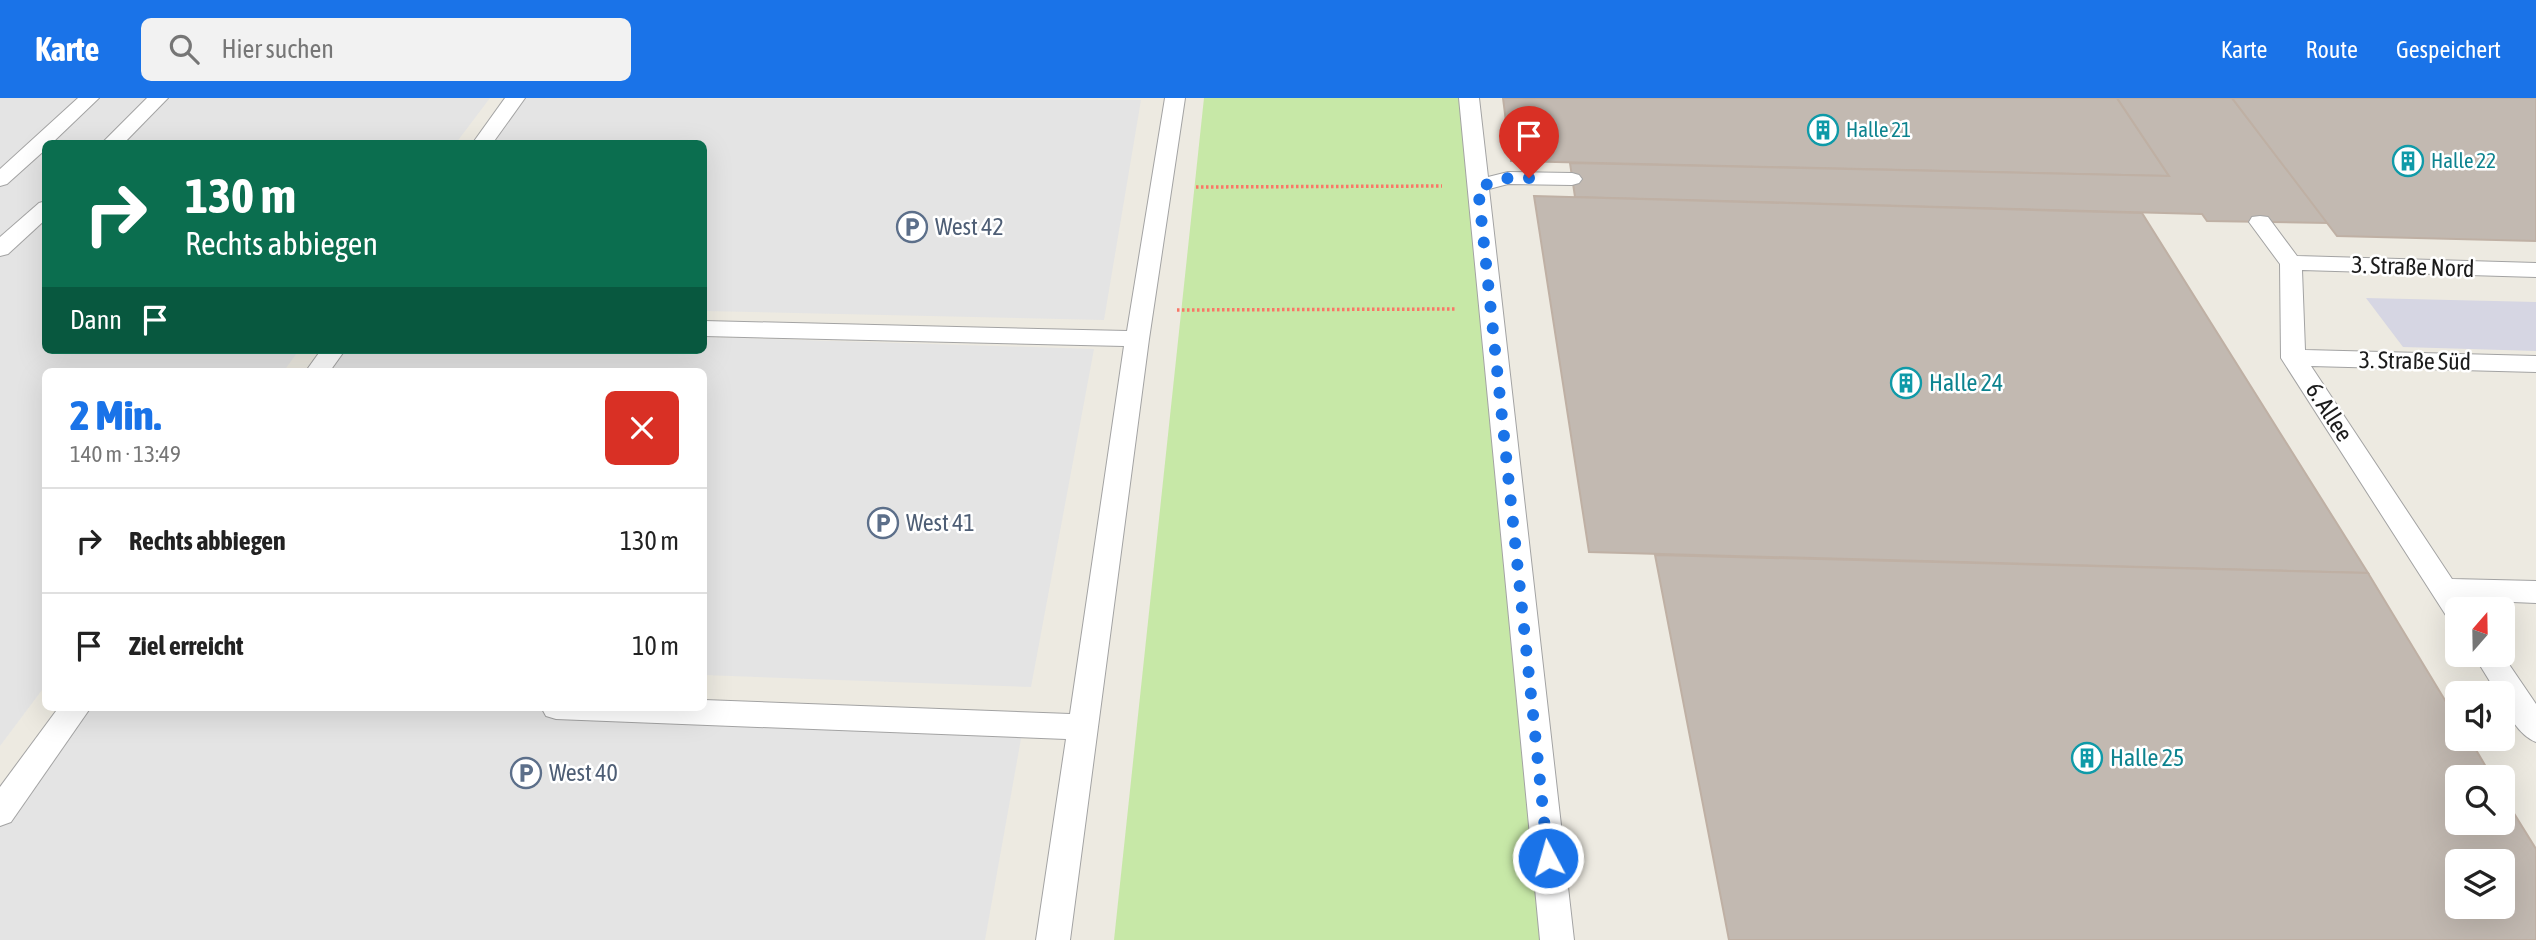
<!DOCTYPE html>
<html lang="de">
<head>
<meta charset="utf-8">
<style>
	body { margin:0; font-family:"Asap Condensed",sans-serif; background:#f2f2f2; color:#222; height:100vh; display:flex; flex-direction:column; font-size:26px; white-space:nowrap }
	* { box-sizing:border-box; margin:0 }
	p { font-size:23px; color:#767676 }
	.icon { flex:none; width:38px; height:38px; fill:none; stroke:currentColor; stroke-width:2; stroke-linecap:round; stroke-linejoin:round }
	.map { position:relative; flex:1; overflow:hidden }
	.details { position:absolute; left:42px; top:270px; width:665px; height:343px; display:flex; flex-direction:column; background:#fff; border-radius:10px; box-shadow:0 7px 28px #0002 }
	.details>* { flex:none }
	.hud { position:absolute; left:42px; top:42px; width:665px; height:214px; border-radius:10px; box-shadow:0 7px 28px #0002; background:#0b6e4f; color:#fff; overflow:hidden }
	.needle { width:46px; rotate:20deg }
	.controls { position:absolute; left:2445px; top:499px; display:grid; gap:14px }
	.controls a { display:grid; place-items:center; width:70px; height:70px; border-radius:10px; background:#fff; box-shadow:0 7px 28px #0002; font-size:35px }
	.pin { position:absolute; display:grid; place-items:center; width:60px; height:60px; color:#fff; margin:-72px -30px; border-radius:50% 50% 50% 0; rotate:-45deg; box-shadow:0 0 7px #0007 }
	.pin .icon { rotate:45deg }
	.me { position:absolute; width:77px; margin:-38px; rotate:354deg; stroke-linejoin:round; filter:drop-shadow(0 0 5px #0008) }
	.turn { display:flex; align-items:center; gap:24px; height:147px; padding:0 28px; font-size:32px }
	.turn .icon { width:91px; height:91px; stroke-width:2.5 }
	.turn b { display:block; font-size:49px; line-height:60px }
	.then { display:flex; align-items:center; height:66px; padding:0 28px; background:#0003; gap:14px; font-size:26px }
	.round { display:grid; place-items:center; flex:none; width:74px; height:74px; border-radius:10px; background:#f2f2f2 }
	.summary { display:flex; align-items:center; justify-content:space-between; height:119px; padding:0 28px }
	h1 { font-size:42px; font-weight:800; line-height:52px; color:#1a73e8 }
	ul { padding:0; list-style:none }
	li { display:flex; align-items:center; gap:21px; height:105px; padding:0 28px; border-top:2px solid #e0e0e0 }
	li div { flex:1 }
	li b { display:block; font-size:26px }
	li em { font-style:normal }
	header { display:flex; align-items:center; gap:42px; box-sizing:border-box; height:98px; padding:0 35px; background:#1a73e8; color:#fff }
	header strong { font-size:33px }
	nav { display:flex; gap:38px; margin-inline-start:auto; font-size:24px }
	.search { width:490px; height:63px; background:#f2f2f2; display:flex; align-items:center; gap:18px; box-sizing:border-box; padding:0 24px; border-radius:10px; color:#767676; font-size:26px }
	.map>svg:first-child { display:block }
	.grass { fill:#c7e8a7 }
	.parking { fill:#e4e4e4 }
	.plaza { fill:#d6d6e3 }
	.building { fill:#c2b9b1; stroke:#bfb0a4; stroke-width:2; fill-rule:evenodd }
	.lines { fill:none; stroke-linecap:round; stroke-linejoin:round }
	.lane-casing { stroke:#a3a3a3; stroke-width:2 }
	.path { stroke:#f97767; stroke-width:3.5; stroke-dasharray:2.5 2.5; stroke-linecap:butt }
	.lane { fill:#fff; fill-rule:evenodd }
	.route { stroke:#1a73e8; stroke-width:12; stroke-dasharray:0 21.6 }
	.labels { text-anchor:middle; stroke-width:5; stroke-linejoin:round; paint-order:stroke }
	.far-culture-label { font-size:21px; fill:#0d838f; stroke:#fff; text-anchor:start }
	.service-label { font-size:24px; fill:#4e5e75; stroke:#fff; text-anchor:start }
	.street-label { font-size:24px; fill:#1c1c1c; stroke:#fff }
	.culture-label { font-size:24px; fill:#0d838f; stroke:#fff; text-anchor:start }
</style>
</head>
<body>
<header>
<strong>Karte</strong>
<div class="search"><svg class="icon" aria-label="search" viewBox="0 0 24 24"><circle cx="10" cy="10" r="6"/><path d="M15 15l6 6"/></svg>Hier suchen</div>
<nav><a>Karte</a><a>Route</a><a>Gespeichert</a></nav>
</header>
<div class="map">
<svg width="2536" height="842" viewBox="0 0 2536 842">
	<rect width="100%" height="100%" fill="#edeae1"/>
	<polygon class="grass" points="1204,0 1469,0 1557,842 1114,842"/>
	<g class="parking">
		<polygon points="0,0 490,0 456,45 46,46 46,252 299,252 284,273 46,273 45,588 0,648"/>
		<polygon points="520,0 1141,2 1104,222 704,213 704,46 488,46"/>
		<polygon points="704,239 1094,251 1031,589 704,577 704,273 326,273 341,252 704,252"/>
		<polygon points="83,609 572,609 1024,624 985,842 0,842 0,726"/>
	</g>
	<polygon class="plaza" points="2366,200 2536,204 2536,253 2403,249"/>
	<g class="building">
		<polygon points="1503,0 2117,0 2169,78 1511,63"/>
		<polygon points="2117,0 2232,0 2328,125 2207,123 2202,116 1575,99 1570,65 2169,78"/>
		<polygon points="2232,0 2536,0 2536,143 2337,138"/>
		<polygon points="1534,98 2142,115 2368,475 1589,454"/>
		<path d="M1655 457 2368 475 2457 622V640H2469L2492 679H2457V724H2502V696L2536 751V842H1729ZM2457 763H2502V808H2457Z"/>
	</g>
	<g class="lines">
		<g class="lane-casing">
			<g id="lane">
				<polygon points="78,0 99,0 51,46 46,46 46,51 7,86 0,88 0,71"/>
				<polygon points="147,0 168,0 123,46 101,46"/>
				<polygon points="505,0 525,0 492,46 472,46"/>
				<polygon points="1165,0 1185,0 1149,241 1070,842 1036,842 1066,641 556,621 546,618 541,609 704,609 704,602 1070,616 1124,248 704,238 704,223 1127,233"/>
				<polygon points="1459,0 1479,0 1488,79 1508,74 1572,75 1579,77 1582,81 1579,85 1572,87 1508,86 1489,91 1574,842 1540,842"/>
				<polygon points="46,103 46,121 8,156 0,158 0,139 39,105"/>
				<polygon points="2260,118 2268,119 2297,158 2536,165 2536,179 2302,172 2305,252 2536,258 2536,274 2311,268 2452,481 2536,483 2536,505 2466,502 2471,511 2457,511 2457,522 2447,519 2281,260 2280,166 2249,124 2252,119"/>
				<polygon points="321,252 345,252 330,273 306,273"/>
				<path d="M2473 556H2502L2536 606V644C2520 638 2502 612 2502 595H2497Z"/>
				<polygon points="59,609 91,609 11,724 0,728 0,689"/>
			</g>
		</g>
		<g class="path">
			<polyline points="1196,89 1442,88"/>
			<polyline points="1177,212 1455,211"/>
		</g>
		<use href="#lane" class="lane"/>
	</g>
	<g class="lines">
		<polyline class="route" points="1529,80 1508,80 1478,89 1548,760"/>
	</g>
	<defs>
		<g id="building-ring" transform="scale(1.575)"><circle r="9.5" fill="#fff" stroke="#0f9aa8" stroke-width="1.5"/><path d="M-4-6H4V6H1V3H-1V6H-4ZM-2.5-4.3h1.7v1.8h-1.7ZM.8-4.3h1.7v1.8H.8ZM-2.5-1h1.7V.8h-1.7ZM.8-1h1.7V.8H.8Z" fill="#0f9aa8"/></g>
		<g id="parking-ring" transform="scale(1.575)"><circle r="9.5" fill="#fff" stroke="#5c6f8a" stroke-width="1.5"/><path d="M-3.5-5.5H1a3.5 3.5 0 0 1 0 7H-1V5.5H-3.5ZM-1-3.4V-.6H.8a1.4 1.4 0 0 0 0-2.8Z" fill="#5c6f8a"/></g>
	</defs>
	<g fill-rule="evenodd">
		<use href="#building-ring" x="1823" y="32"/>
		<use href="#building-ring" x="2408" y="63"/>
		<use href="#parking-ring" x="912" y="129"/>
		<use href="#building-ring" x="1906" y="285"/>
		<use href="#parking-ring" x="883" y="425"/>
		<use href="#building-ring" x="2087" y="660"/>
		<use href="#parking-ring" x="526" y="675"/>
	</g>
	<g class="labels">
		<g class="far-culture-label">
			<text x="1846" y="39">Halle 21</text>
			<text x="2431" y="70">Halle 22</text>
		</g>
		<g class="service-label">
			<text x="935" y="137">West 42</text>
			<text x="906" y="433">West 41</text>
			<text x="549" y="683">West 40</text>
		</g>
		<g class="street-label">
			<text transform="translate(2413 169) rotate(2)" y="8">3. Straße Nord</text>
			<text transform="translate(2415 263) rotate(1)" y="8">3. Straße Süd</text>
			<text transform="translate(2329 314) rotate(57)" y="8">6. Allee</text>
		</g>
		<g class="culture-label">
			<text x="1929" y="293">Halle 24</text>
			<text x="2110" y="668">Halle 25</text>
		</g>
	</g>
</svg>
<div class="controls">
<a><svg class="needle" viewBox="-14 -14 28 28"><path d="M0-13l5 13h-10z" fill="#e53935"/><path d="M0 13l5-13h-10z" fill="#767676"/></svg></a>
<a><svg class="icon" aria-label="sound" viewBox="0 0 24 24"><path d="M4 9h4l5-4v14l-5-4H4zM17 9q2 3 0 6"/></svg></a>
<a><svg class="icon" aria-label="search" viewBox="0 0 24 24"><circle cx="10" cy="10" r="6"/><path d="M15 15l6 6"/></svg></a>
<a><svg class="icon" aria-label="layers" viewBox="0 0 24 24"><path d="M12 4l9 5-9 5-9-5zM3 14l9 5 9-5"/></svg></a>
</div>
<div class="pin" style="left:1529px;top:80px;background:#d93025"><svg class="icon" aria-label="arrive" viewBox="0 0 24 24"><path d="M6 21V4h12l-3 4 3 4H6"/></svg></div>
<svg class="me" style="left:1548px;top:760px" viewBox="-20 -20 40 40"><circle r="17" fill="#1a73e8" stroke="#fff" stroke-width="3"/><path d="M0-11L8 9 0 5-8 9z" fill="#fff"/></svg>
<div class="hud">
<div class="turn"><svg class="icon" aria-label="right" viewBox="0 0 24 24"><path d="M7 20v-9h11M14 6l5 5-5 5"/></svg><div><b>130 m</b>Rechts abbiegen</div></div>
<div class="then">Dann<svg class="icon" aria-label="arrive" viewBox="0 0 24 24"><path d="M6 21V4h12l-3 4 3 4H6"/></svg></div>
</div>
<section class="details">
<div class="summary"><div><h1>2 Min.</h1><p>140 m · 13:49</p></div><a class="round" style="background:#d93025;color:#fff"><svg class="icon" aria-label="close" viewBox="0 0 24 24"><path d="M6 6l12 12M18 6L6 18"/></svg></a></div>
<ul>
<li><svg class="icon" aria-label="right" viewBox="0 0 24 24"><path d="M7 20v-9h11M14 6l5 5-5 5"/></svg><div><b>Rechts abbiegen</b></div><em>130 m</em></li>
<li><svg class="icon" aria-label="arrive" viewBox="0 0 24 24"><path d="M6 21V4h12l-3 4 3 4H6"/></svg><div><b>Ziel erreicht</b></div><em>10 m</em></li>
</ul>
</section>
</div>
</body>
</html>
